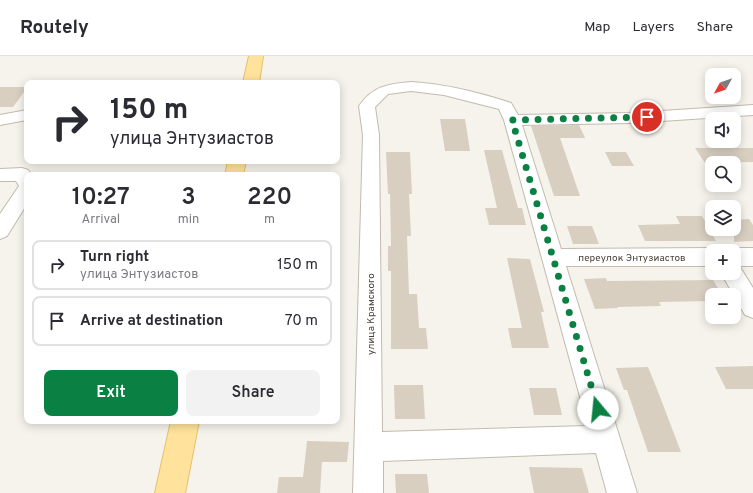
<!DOCTYPE html>
<html lang="en">
<head>
<meta charset="utf-8">
<style>
	body { margin:0; font-family:Overpass,sans-serif; background:#f2f2f3; color:#2b2b33; height:100vh; display:flex; flex-direction:column; font-size:15px; white-space:nowrap }
	* { box-sizing:border-box; margin:0 }
	p { font-size:13px; color:#7c7c81 }
	.icon { flex:none; width:22px; height:22px; fill:none; stroke:currentColor; stroke-width:2; stroke-linecap:round; stroke-linejoin:round }
	.map { position:relative; flex:1; overflow:hidden }
	.drawer { position:absolute; left:24px; top:116px; width:316px; height:252px; display:flex; flex-direction:column; background:#fff; border-radius:8px; box-shadow:0 2px 10px #0003 }
	.drawer>* { flex:none }
	.hud { position:absolute; left:24px; top:24px; width:316px; height:84px; border-radius:8px; box-shadow:0 2px 10px #0003; background:#fff; color:#2b2b33; overflow:hidden }
	.needle { width:26px; rotate:230deg }
	.fabs { position:absolute; left:705px; top:12px; display:grid; gap:8px }
	.fabs a { display:grid; place-items:center; width:36px; height:36px; border-radius:8px; background:#fff; box-shadow:0 2px 10px #0003; font-size:20px }
	.pin { position:absolute; display:grid; place-items:center; width:34px; height:34px; color:#fff; margin:-17px; border:2px solid #fff; border-radius:50%; box-shadow:0 1px 4px #0007 }
	.me { position:absolute; width:44px; margin:-22px; rotate:343deg; stroke-linejoin:round; filter:drop-shadow(0 0 3px #0008) }
	.turn { display:flex; align-items:center; gap:14px; height:84px; padding:0 20px; font-size:18px }
	.turn .icon { width:52px; height:52px; stroke-width:2.5 }
	.turn b { display:block; font-size:28px; line-height:34px }
	.eta { display:flex; justify-content:space-evenly; align-items:center; height:68px; text-align:center }
	.eta b { font-size:24px; font-weight:600; line-height:28px }
	.action { display:flex; gap:8px; margin-top:auto; padding:8px 20px }
	.action a { flex:1; height:46px; border-radius:8px; background:#0b8043; color:#fff; font-size:16px; font-weight:600; line-height:46px; text-align:center }
	.action a+a { background:#f2f2f3; color:#2b2b33 }
	ul { padding:0; list-style:none }
	li { display:flex; align-items:center; gap:12px; height:50px; margin:0 8px 6px; padding:0 12px; border:2px solid #e1e1e2; border-radius:8px }
	li div { flex:1 }
	li b { display:block; font-size:15px }
	li em { font-style:normal }
	header { display:flex; align-items:center; gap:24px; box-sizing:border-box; height:56px; padding:0 20px; background:#fff; border-bottom:1px solid #e1e1e2 }
	header strong { font-size:19px }
	nav { display:flex; gap:22px; margin-inline-start:auto; font-size:14px }
	.map>svg:first-child { display:block }
	.building { fill:#d8cfc1 }
	.lines { fill:none; stroke-linecap:round; stroke-linejoin:round }
	.minor-casing { stroke:#c2bbae; stroke-width:2 }
	.major-casing { stroke:#e6c16a; stroke-width:2 }
	.minor { fill:#fff; fill-rule:evenodd }
	.major { fill:#ffe39c; fill-rule:evenodd }
	.route { stroke:#0b8043; stroke-width:7; stroke-dasharray:0 12.6 }
	.labels { text-anchor:middle; stroke-width:3.5; stroke-linejoin:round; paint-order:stroke }
	.street-label { font-size:10px; fill:#4b4439; stroke:#fff }
</style>
</head>
<body>
<header>
<strong>Routely</strong>
<nav><a>Map</a><a>Layers</a><a>Share</a></nav>
</header>
<div class="map">
<svg width="753" height="437" viewBox="0 0 753 437">
	<rect width="100%" height="100%" fill="#f6f3ec"/>
	<g class="building">
		<polygon points="0,31 27,31 27,32 13,51 0,51"/>
		<polygon points="440,63 465,63 470,95 445,95"/>
		<polygon points="579,69 585,82 560,82 580,140 554,140 531,70"/>
		<polygon points="695,92 753,92 753,106 705,107"/>
		<polygon points="484,94 502,94 518,152 522,152 526,169 489,169 485,152 497,152"/>
		<polygon points="386,96 410,96 412,138 409,138 411,180 407,180 409,238 417,238 419,272 426,272 428,293 391,293 391,215 388,215 388,190 391,190 390,138 388,138"/>
		<polygon points="605,96 626,96 634,110 612,110"/>
		<polygon points="676,160 702,160 716,185 645,185 638,169 680,168"/>
		<polygon points="749,163 753,169 753,185 734,186 734,164"/>
		<polygon points="567,170 592,170 599,188 573,188"/>
		<polygon points="507,202 530,203 544,256 541,256 549,292 512,292 508,272 522,272"/>
		<polygon points="606,222 607,225 713,224 722,239 712,239 712,245 659,246 661,250 617,251 618,252 595,253 584,223"/>
		<polygon points="753,310 753,333 726,333 715,311"/>
		<polygon points="648,311 657,333 681,396 648,396 627,334 624,334 616,312"/>
		<polygon points="394,329 423,329 425,363 395,363"/>
		<polygon points="529,332 556,332 562,359 534,359"/>
		<polygon points="307,385 349,386 347,406 322,406 320,437 277,437 279,421 303,421"/>
		<polygon points="529,411 582,412 589,437 534,437"/>
		<polygon points="395,418 427,418 429,437 396,437"/>
	</g>
	<g class="lines">
		<g class="minor-casing">
			<g id="minor">
				<path d="M411 26C445 28 478 36 511 47L518 59 631 57 753 49V59L631 67 522 69 561 193 712 192 720 195H712V210H566L637 437H607L596 397 383 405V437H353L363 79 359 50C373 30 388 28 411 26ZM411 35 444 39 499 53 504 64 588 370 382 376 379 79 375 51 388 38Z"/>
				<polygon points="27,54 27,64 0,69 0,59"/>
				<polygon points="22,112 28,114 32,119 27,119 27,148 7,180 0,183 0,158 19,130 16,125 0,125 0,113"/>
				<polygon points="734,192 753,192 753,210 736,210 740,211 753,232 753,262 745,259 721,217 734,217 734,195 726,195"/>
			</g>
		</g>
		<g class="major-casing">
			<g id="major">
				<polygon points="249,0 263,0 259,27 243,27"/>
				<polygon points="228,105 246,105 243,119 225,119"/>
				<polygon points="171,365 199,365 185,437 155,437"/>
			</g>
		</g>
		<use href="#minor" class="minor"/>
		<use href="#major" class="major"/>
	</g>
	<g class="lines">
		<polyline class="route" points="598,353 512,64 647,61"/>
	</g>
	<g class="labels">
		<g class="street-label">
			<text x="632" y="205">переулок Энтузиастов</text>
			<text transform="translate(370 258) rotate(-90)" y="4">улица Крамского</text>
		</g>
	</g>
</svg>
<div class="fabs">
<a><svg class="needle" viewBox="-14 -14 28 28"><path d="M0-13l5 13h-10z" fill="#e53935"/><path d="M0 13l5-13h-10z" fill="#7c7c81"/></svg></a>
<a><svg class="icon" aria-label="sound" viewBox="0 0 24 24"><path d="M4 9h4l5-4v14l-5-4H4zM17 9q2 3 0 6"/></svg></a>
<a><svg class="icon" aria-label="search" viewBox="0 0 24 24"><circle cx="10" cy="10" r="6"/><path d="M15 15l6 6"/></svg></a>
<a><svg class="icon" aria-label="layers" viewBox="0 0 24 24"><path d="M12 4l9 5-9 5-9-5zM3 14l9 5 9-5"/></svg></a>
<a>+</a>
<a>−</a>
</div>
<div class="pin" style="left:647px;top:61px;background:#d93025"><svg class="icon" aria-label="arrive" viewBox="0 0 24 24"><path d="M6 21V4h12l-3 4 3 4H6"/></svg></div>
<svg class="me" style="left:598px;top:353px" viewBox="-20 -20 40 40"><circle r="19" fill="#fff"/><path d="M0-13L10 11 0 6-10 11z" fill="#0b8043"/></svg>
<div class="hud">
<div class="turn"><svg class="icon" aria-label="right" viewBox="0 0 24 24"><path d="M7 20v-9h11M14 6l5 5-5 5"/></svg><div><b>150 m</b>улица Энтузиастов</div></div>
</div>
<section class="drawer">
<div class="eta">
<div><b>10:27</b><p>Arrival</p></div>
<div><b>3</b><p>min</p></div>
<div><b>220</b><p>m</p></div>
</div>
<ul>
<li><svg class="icon" aria-label="right" viewBox="0 0 24 24"><path d="M7 20v-9h11M14 6l5 5-5 5"/></svg><div><b>Turn right</b><p>улица Энтузиастов</p></div><em>150 m</em></li>
<li><svg class="icon" aria-label="arrive" viewBox="0 0 24 24"><path d="M6 21V4h12l-3 4 3 4H6"/></svg><div><b>Arrive at destination</b></div><em>70 m</em></li>
</ul>
<div class="action"><a>Exit</a><a>Share</a></div>
</section>
</div>
</body>
</html>
